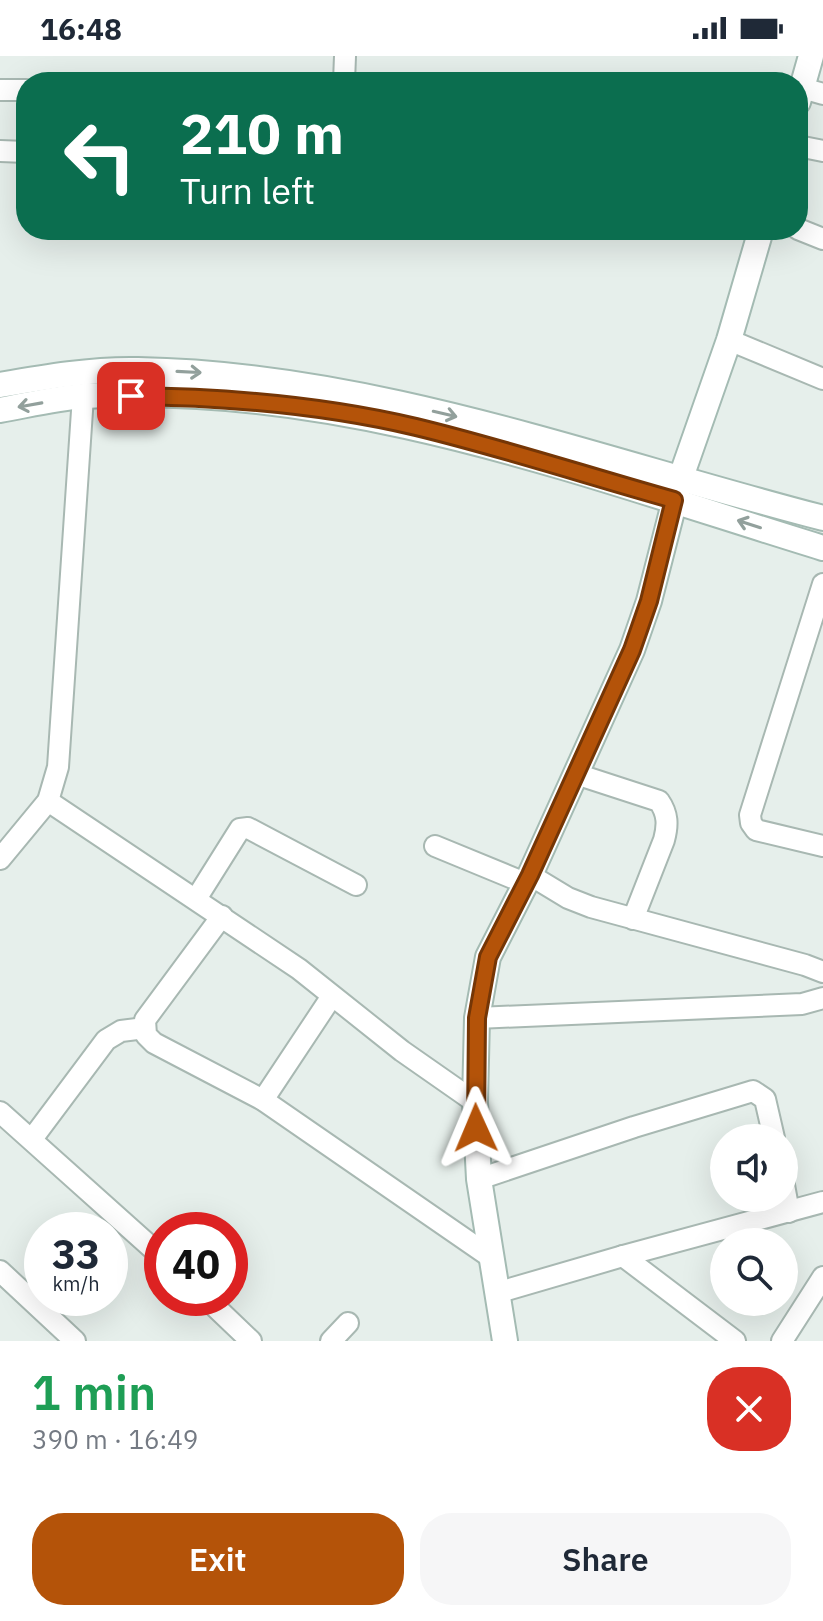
<!DOCTYPE html>
<html lang="en">
<head>
<meta charset="utf-8">
<style>
	body { margin:0; font-family:"IBM Plex Sans",sans-serif; background:#f6f6f7; color:#1f2937; height:100vh; display:flex; flex-direction:column; font-size:30px; white-space:nowrap }
	* { box-sizing:border-box; margin:0 }
	p { font-size:26px; color:#747a83 }
	.icon { flex:none; width:44px; height:44px; fill:none; stroke:currentColor; stroke-width:2; stroke-linecap:round; stroke-linejoin:round }
	.map { position:relative; height:1285px; overflow:hidden }
	.sheet { display:flex; flex-direction:column; background:#fff; flex:1 }
	.sheet>* { flex:none }
	.hud { position:absolute; left:16px; top:16px; width:792px; height:168px; border-radius:32px; box-shadow:0 8px 32px #0002; background:#0b6e4f; color:#fff; overflow:hidden }
	.fabs { position:absolute; left:710px; top:1068px; display:grid; gap:16px }
	.fabs a { display:grid; place-items:center; width:88px; height:88px; border-radius:50%; background:#fff; box-shadow:0 8px 32px #0002; font-size:40px }
	.speed { position:absolute; left:24px; top:1156px; display:flex; gap:16px; font-size:40px; font-weight:700; text-align:center }
	.speed>* { display:grid; place-content:center; width:104px; height:104px; border-radius:50%; background:#fff; box-shadow:0 8px 32px #0002; line-height:1 }
	.speed small { font-size:20px; font-weight:400 }
	.speed .limit { border:12px solid #d22; background:#fff; color:#111 }
	.pin { position:absolute; display:grid; place-items:center; width:68px; height:68px; color:#fff; margin:-34px; border-radius:16px; box-shadow:0 4px 12px #0006 }
	.me { position:absolute; width:88px; margin:-44px; rotate:359deg; stroke-linejoin:round; filter:drop-shadow(0 0 6px #0008) }
	.turn { display:flex; align-items:center; gap:28px; height:168px; padding:0 32px; font-size:36px }
	.turn .icon { width:104px; height:104px; stroke-width:2.5 }
	.turn b { display:block; font-size:56px; line-height:68px }
	.round { display:grid; place-items:center; flex:none; width:84px; height:84px; border-radius:32px; background:#f6f6f7 }
	.overview { display:flex; align-items:center; justify-content:space-between; height:136px; padding:0 32px }
	h1 { font-size:48px; font-weight:600; line-height:60px; color:#1e9e55 }
	.cta { display:flex; gap:16px; margin-top:auto; padding:16px 32px }
	.cta a { flex:1; height:92px; border-radius:32px; background:#b45309; color:#fff; font-size:32px; font-weight:600; line-height:92px; text-align:center }
	.cta a+a { background:#f6f6f7; color:#1f2937 }
	.status { display:flex; justify-content:space-between; align-items:center; height:56px; padding:0 40px; background:#fff; direction:ltr }
	.status svg { height:22px; fill:currentColor }
	.map>svg:first-child { display:block }
	.lines { fill:none; stroke-linecap:round; stroke-linejoin:round }
	.street-casing { stroke:#a8b8b2; stroke-width:24 }
	.secondary-casing { stroke:#a4bbb3; stroke-width:28 }
	.street { stroke:#fff; stroke-width:20 }
	.secondary { stroke:#fff; stroke-width:24 }
	.oneway { stroke:#92a09c }
	.route-casing { stroke:#753606; stroke-width:20 }
	.route { stroke:#b45309; stroke-width:14 }
</style>
</head>
<body>
<div class="status"><b>16:48</b><svg viewBox="0 0 49 12"><path d="M0 12V9h3v3zM5 12V6h3v6zM10 12V3h3v9zM15 12V0h3v12zM26 1h20v11H26zM47 4h2v5h-2z"/></svg></div>
<div class="map">
<svg width="823" height="1285" viewBox="0 0 823 1285">
	<rect width="100%" height="100%" fill="#e6efeb"/>
	<g class="lines">
		<g class="street-casing">
			<g id="street">
				<polyline points="344,26 345,0"/>
				<polyline points="802,32 823,38"/>
				<polyline points="0,34 26,34"/>
				<polyline points="798,90 823,95"/>
				<polyline points="0,95 26,96"/>
				<polyline points="798,173 823,183"/>
				<polyline points="729,284 823,323"/>
				<polyline points="823,528 750,759 751,767 756,774 823,790"/>
				<path d="M576 718 659 745C668 758 668 769 664 784L633 863"/>
				<polyline points="48,745 299,913 402,995 475,1046"/>
				<polyline points="435,790 525,827"/>
				<polyline points="0,803 48,745 58,711 83,340"/>
				<polyline points="530,819 568,842 591,851 805,909 823,916"/>
				<polyline points="196,843 240,773 248,772 356,829"/>
				<polyline points="222,860 145,964 146,979 154,987 263,1044 492,1202"/>
				<polyline points="477,962 802,948 823,942"/>
				<polyline points="263,1044 332,940"/>
				<polyline points="0,1056 162,1201"/>
				<polyline points="32,1083 106,984 121,975 145,972"/>
				<polyline points="479,1123 634,1071 753,1035 765,1043 774,1082"/>
				<polyline points="784,1129 789,1156"/>
				<polyline points="623,1200 735,1285"/>
				<polyline points="0,1215 75,1285"/>
				<polyline points="496,1237 623,1200 823,1146"/>
				<polyline points="206,1242 251,1285"/>
				<polyline points="331,1285 348,1267"/>
				<polyline points="782,1285 823,1221"/>
			</g>
		</g>
		<g class="secondary-casing">
			<g id="secondary">
				<polyline points="798,46 811,0"/>
				<path d="M0 329C45 321 92 313 138 314 373 318 598 404 823 462"/>
				<path d="M0 354C28 349 56 342 84 340 337 324 585 419 823 492"/>
				<polyline points="505,1285 479,1123 475,1046 477,962 488,901 530,819 632,594 649,545 680,424 729,284 761,174"/>
			</g>
		</g>
		<use href="#street" class="street"/>
		<use href="#secondary" class="secondary"/>
	</g>
	<defs><path id="oneway-shaft" d="M-6 0H5M1.5-3L5.5 0L1.5 3" fill="none" stroke-width="1.6" stroke-linecap="round" stroke-linejoin="round" transform="scale(2)"/></defs>
	<g class="oneway">
		<use href="#oneway-shaft" transform="translate(189 316) rotate(3)"/>
		<use href="#oneway-shaft" transform="translate(30 349) rotate(170)"/>
		<use href="#oneway-shaft" transform="translate(445 358) rotate(13)"/>
		<use href="#oneway-shaft" transform="translate(749 468) rotate(-162)"/>
	</g>
	<g class="lines">
		<g class="route-casing">
			<path id="route" d="M131 340C226 341 323 349 416 371 503 392 588 420 674 444L649 545 632 594 530 819 488 901 477 962 476 1072"/>
		</g>
		<use href="#route" class="route"/>
	</g>
</svg>
<div class="fabs">
<a><svg class="icon" aria-label="sound" viewBox="0 0 24 24"><path d="M4 9h4l5-4v14l-5-4H4zM17 9q2 3 0 6"/></svg></a>
<a><svg class="icon" aria-label="search" viewBox="0 0 24 24"><circle cx="10" cy="10" r="6"/><path d="M15 15l6 6"/></svg></a>
</div>
<div class="speed"><div>33<small>km/h</small></div><div class="limit">40</div></div>
<div class="pin" style="left:131px;top:340px;background:#d93025"><svg class="icon" aria-label="arrive" viewBox="0 0 24 24"><path d="M6 21V4h12l-3 4 3 4H6"/></svg></div>
<svg class="me" style="left:476px;top:1072px" viewBox="-20 -20 40 40"><path d="M0-17L14 15 0 8-14 15z" fill="#b45309" stroke="#fff" stroke-width="4"/></svg>
<div class="hud">
<div class="turn"><svg class="icon" aria-label="left" viewBox="0 0 24 24"><path d="M17 20v-9H6M10 6l-5 5 5 5"/></svg><div><b>210 m</b>Turn left</div></div>
</div>
</div>
<section class="sheet">
<div class="overview"><div><h1>1 min</h1><p>390 m · 16:49</p></div><a class="round" style="background:#d93025;color:#fff"><svg class="icon" aria-label="close" viewBox="0 0 24 24"><path d="M6 6l12 12M18 6L6 18"/></svg></a></div>
<div class="cta"><a>Exit</a><a>Share</a></div>
</section>
</body>
</html>
